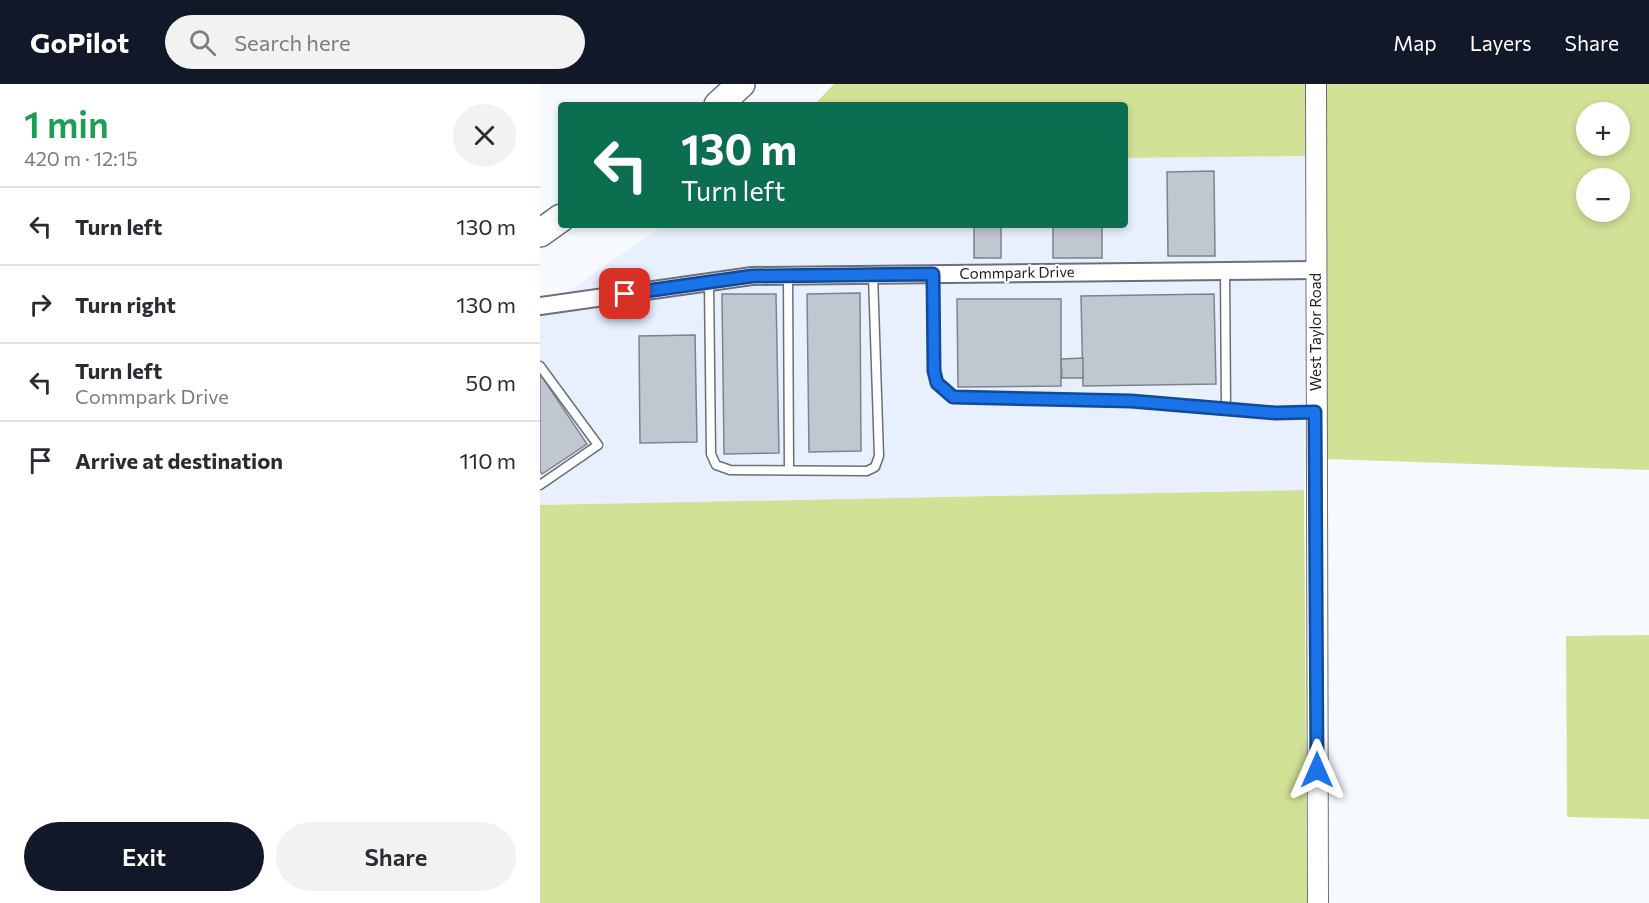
<!DOCTYPE html>
<html lang="en">
<head>
<meta charset="utf-8">
<style>
	body { margin:0; font-family:Commissioner,sans-serif; background:#f2f2f3; color:#2b2b33; height:100vh; display:flex; flex-direction:column; font-size:22px; white-space:nowrap }
	* { box-sizing:border-box; margin:0 }
	p { font-size:20px; color:#7c7c81 }
	.icon { flex:none; width:33px; height:33px; fill:none; stroke:currentColor; stroke-width:2; stroke-linecap:round; stroke-linejoin:round }
	.map { position:relative; flex:1; overflow:hidden }
	.panel { display:flex; flex-direction:column; background:#fff; width:540px }
	.panel>* { flex:none }
	.banner { position:absolute; left:18px; top:18px; width:570px; height:126px; border-radius:6px; box-shadow:0 3px 9px #0003; background:#0b6e4f; color:#fff; overflow:hidden }
	.buttons { position:absolute; left:1036px; top:18px; display:grid; gap:12px }
	.buttons a { display:grid; place-items:center; width:54px; height:54px; border-radius:50%; background:#fff; box-shadow:0 3px 9px #0003; font-size:30px }
	.pin { position:absolute; display:grid; place-items:center; width:51px; height:51px; color:#fff; margin:-26px; border-radius:12px; box-shadow:0 3px 9px #0006 }
	.me { position:absolute; width:66px; margin:-33px; rotate:0deg; stroke-linejoin:round; filter:drop-shadow(0 0 4px #0008) }
	.turn { display:flex; align-items:center; gap:21px; height:126px; padding:0 24px; font-size:27px }
	.turn .icon { width:78px; height:78px; stroke-width:2.5 }
	.turn b { display:block; font-size:42px; line-height:51px }
	.round { display:grid; place-items:center; flex:none; width:63px; height:63px; border-radius:32px; background:#f2f2f3 }
	.headline { display:flex; align-items:center; justify-content:space-between; height:102px; padding:0 24px }
	h1 { font-size:36px; font-weight:600; line-height:45px; color:#1e9e55 }
	.primary-button { display:flex; gap:12px; margin-top:auto; padding:12px 24px }
	.primary-button a { flex:1; height:69px; border-radius:36px; background:#111827; color:#fff; font-size:24px; font-weight:600; line-height:69px; text-align:center }
	.primary-button a+a { background:#f2f2f3; color:#2b2b33 }
	ul { padding:0; list-style:none }
	li { display:flex; align-items:center; gap:18px; height:78px; padding:0 24px; border-top:2px solid #e1e1e2 }
	li div { flex:1 }
	li b { display:block; font-size:22px }
	li em { font-style:normal }
	header { display:flex; align-items:center; gap:36px; box-sizing:border-box; height:84px; padding:0 30px; background:#111827; color:#fff }
	header strong { font-size:28px }
	nav { display:flex; gap:33px; margin-inline-start:auto; font-size:21px }
	.search { width:420px; height:54px; background:#f2f2f3; display:flex; align-items:center; gap:15px; box-sizing:border-box; padding:0 21px; border-radius:33px; color:#7c7c81; font-size:22px }
	main { display:flex; flex:1; min-height:0 }
	.map>svg:first-child { display:block }
	.built { fill:#e8f0fe }
	.green { fill:#d1e196; fill-rule:evenodd }
	.building { fill:#c1c7d1; stroke:#7d838c; stroke-width:1.5 }
	.lines { fill:none; stroke-linecap:round; stroke-linejoin:round }
	.service-casing { stroke:#6a6f78; stroke-width:11 }
	.minor-casing { stroke:#6a6f78; stroke-width:20 }
	.tertiary-casing { stroke:#6a6f78; stroke-width:22 }
	.trunk-casing { stroke:#6a6f78; stroke-width:30 }
	.service { stroke:#fff; stroke-width:8 }
	.minor { stroke:#fff; stroke-width:16 }
	.tertiary { stroke:#fff; stroke-width:20 }
	.trunk { stroke:#fff; stroke-width:27 }
	.route-casing { stroke:#114b97; stroke-width:15 }
	.route { stroke:#1a73e8; stroke-width:10 }
	.labels { text-anchor:middle; stroke-width:4.5; stroke-linejoin:round; paint-order:stroke }
	.street-label { font-size:15px; fill:#1c1e22; stroke:#fff }
</style>
</head>
<body>
<header>
<strong>GoPilot</strong>
<div class="search"><svg class="icon" aria-label="search" viewBox="0 0 24 24"><circle cx="10" cy="10" r="6"/><path d="M15 15l6 6"/></svg>Search here</div>
<nav><a>Map</a><a>Layers</a><a>Share</a></nav>
</header>
<main>
<section class="panel">
<div class="headline"><div><h1>1 min</h1><p>420 m · 12:15</p></div><a class="round"><svg class="icon" aria-label="close" viewBox="0 0 24 24"><path d="M6 6l12 12M18 6L6 18"/></svg></a></div>
<ul>
<li><svg class="icon" aria-label="left" viewBox="0 0 24 24"><path d="M17 20v-9H6M10 6l-5 5 5 5"/></svg><div><b>Turn left</b></div><em>130 m</em></li>
<li><svg class="icon" aria-label="right" viewBox="0 0 24 24"><path d="M7 20v-9h11M14 6l5 5-5 5"/></svg><div><b>Turn right</b></div><em>130 m</em></li>
<li><svg class="icon" aria-label="left" viewBox="0 0 24 24"><path d="M17 20v-9H6M10 6l-5 5 5 5"/></svg><div><b>Turn left</b><p>Commpark Drive</p></div><em>50 m</em></li>
<li><svg class="icon" aria-label="arrive" viewBox="0 0 24 24"><path d="M6 21V4h12l-3 4 3 4H6"/></svg><div><b>Arrive at destination</b></div><em>110 m</em></li>
</ul>
<div class="primary-button"><a>Exit</a><a>Share</a></div>
</section>
<div class="map">
<svg width="1109" height="819" viewBox="0 0 1109 819">
	<rect width="100%" height="100%" fill="#f6f9fd"/>
	<g class="built">
		<polygon points="765,72 765,176 212,182 26,209 124,141 585,141 585,74"/>
		<polygon points="765,195 764,406 0,421 0,232 213,202"/>
	</g>
	<g class="green">
		<polygon points="294,0 765,0 765,72 585,74 585,21 274,21"/>
		<path d="M787 0H1109V386L786 375ZM1047 28H1080V62H1047ZM1047 94H1080V128H1047Z"/>
		<polygon points="764,406 767,819 0,819 0,421"/>
		<polygon points="1109,551 1109,735 1027,733 1026,552"/>
	</g>
	<g class="building">
		<polygon points="674,87 675,172 628,172 627,88"/>
		<rect x="434" y="141" width="27" height="33"/>
		<rect x="513" y="141" width="49" height="33"/>
		<polygon points="320,209 321,367 269,368 267,210"/>
		<polygon points="182,210 236,210 239,369 184,370"/>
		<polygon points="674,210 676,300 543,302 541,212"/>
		<polygon points="417,215 521,215 521,302 418,303"/>
		<polygon points="155,251 157,358 100,359 99,252"/>
		<polygon points="543,274 543,294 522,294 521,275"/>
		<polygon points="0,290 47,360 2,390 0,387"/>
	</g>
	<g class="lines">
		<g class="service-casing">
			<g id="service">
				<polyline points="685,186 686,325"/>
				<polyline points="393,190 394,287 397,299 413,313 592,317 736,329 775,329"/>
				<polyline points="248,191 249,386"/>
				<polyline points="169,198 171,370 176,381 190,386 327,387 335,383 339,372 333,191"/>
				<polyline points="0,282 58,361 0,401"/>
			</g>
		</g>
		<g class="minor-casing">
			<polyline id="minor" points="0,222 212,192 776,186"/>
		</g>
		<g class="tertiary-casing">
			<polyline id="tertiary" points="776,0 778,819"/>
		</g>
		<g class="trunk-casing">
			<g id="trunk">
				<polyline points="178,21 201,0"/>
				<polyline points="0,149 21,134"/>
			</g>
		</g>
		<use href="#service" class="service"/>
		<use href="#minor" class="minor"/>
		<use href="#tertiary" class="tertiary"/>
		<use href="#trunk" class="trunk"/>
	</g>
	<g class="lines">
		<g class="route-casing">
			<polyline id="route" points="85,210 212,192 393,190 394,287 397,299 413,313 591,317 736,329 775,328 777,686"/>
		</g>
		<use href="#route" class="route"/>
	</g>
	<g class="labels">
		<g class="street-label">
			<text transform="translate(477 189) rotate(-1)" y="5">Commpark Drive</text>
			<text transform="translate(776 248) rotate(-90)" y="5">West Taylor Road</text>
		</g>
	</g>
</svg>
<div class="buttons">
<a>+</a>
<a>−</a>
</div>
<div class="pin" style="left:85px;top:210px;background:#d93025"><svg class="icon" aria-label="arrive" viewBox="0 0 24 24"><path d="M6 21V4h12l-3 4 3 4H6"/></svg></div>
<svg class="me" style="left:777px;top:686px" viewBox="-20 -20 40 40"><path d="M0-17L14 15 0 8-14 15z" fill="#1a73e8" stroke="#fff" stroke-width="4"/></svg>
<div class="banner">
<div class="turn"><svg class="icon" aria-label="left" viewBox="0 0 24 24"><path d="M17 20v-9H6M10 6l-5 5 5 5"/></svg><div><b>130 m</b>Turn left</div></div>
</div>
</div>
</main>
</body>
</html>
